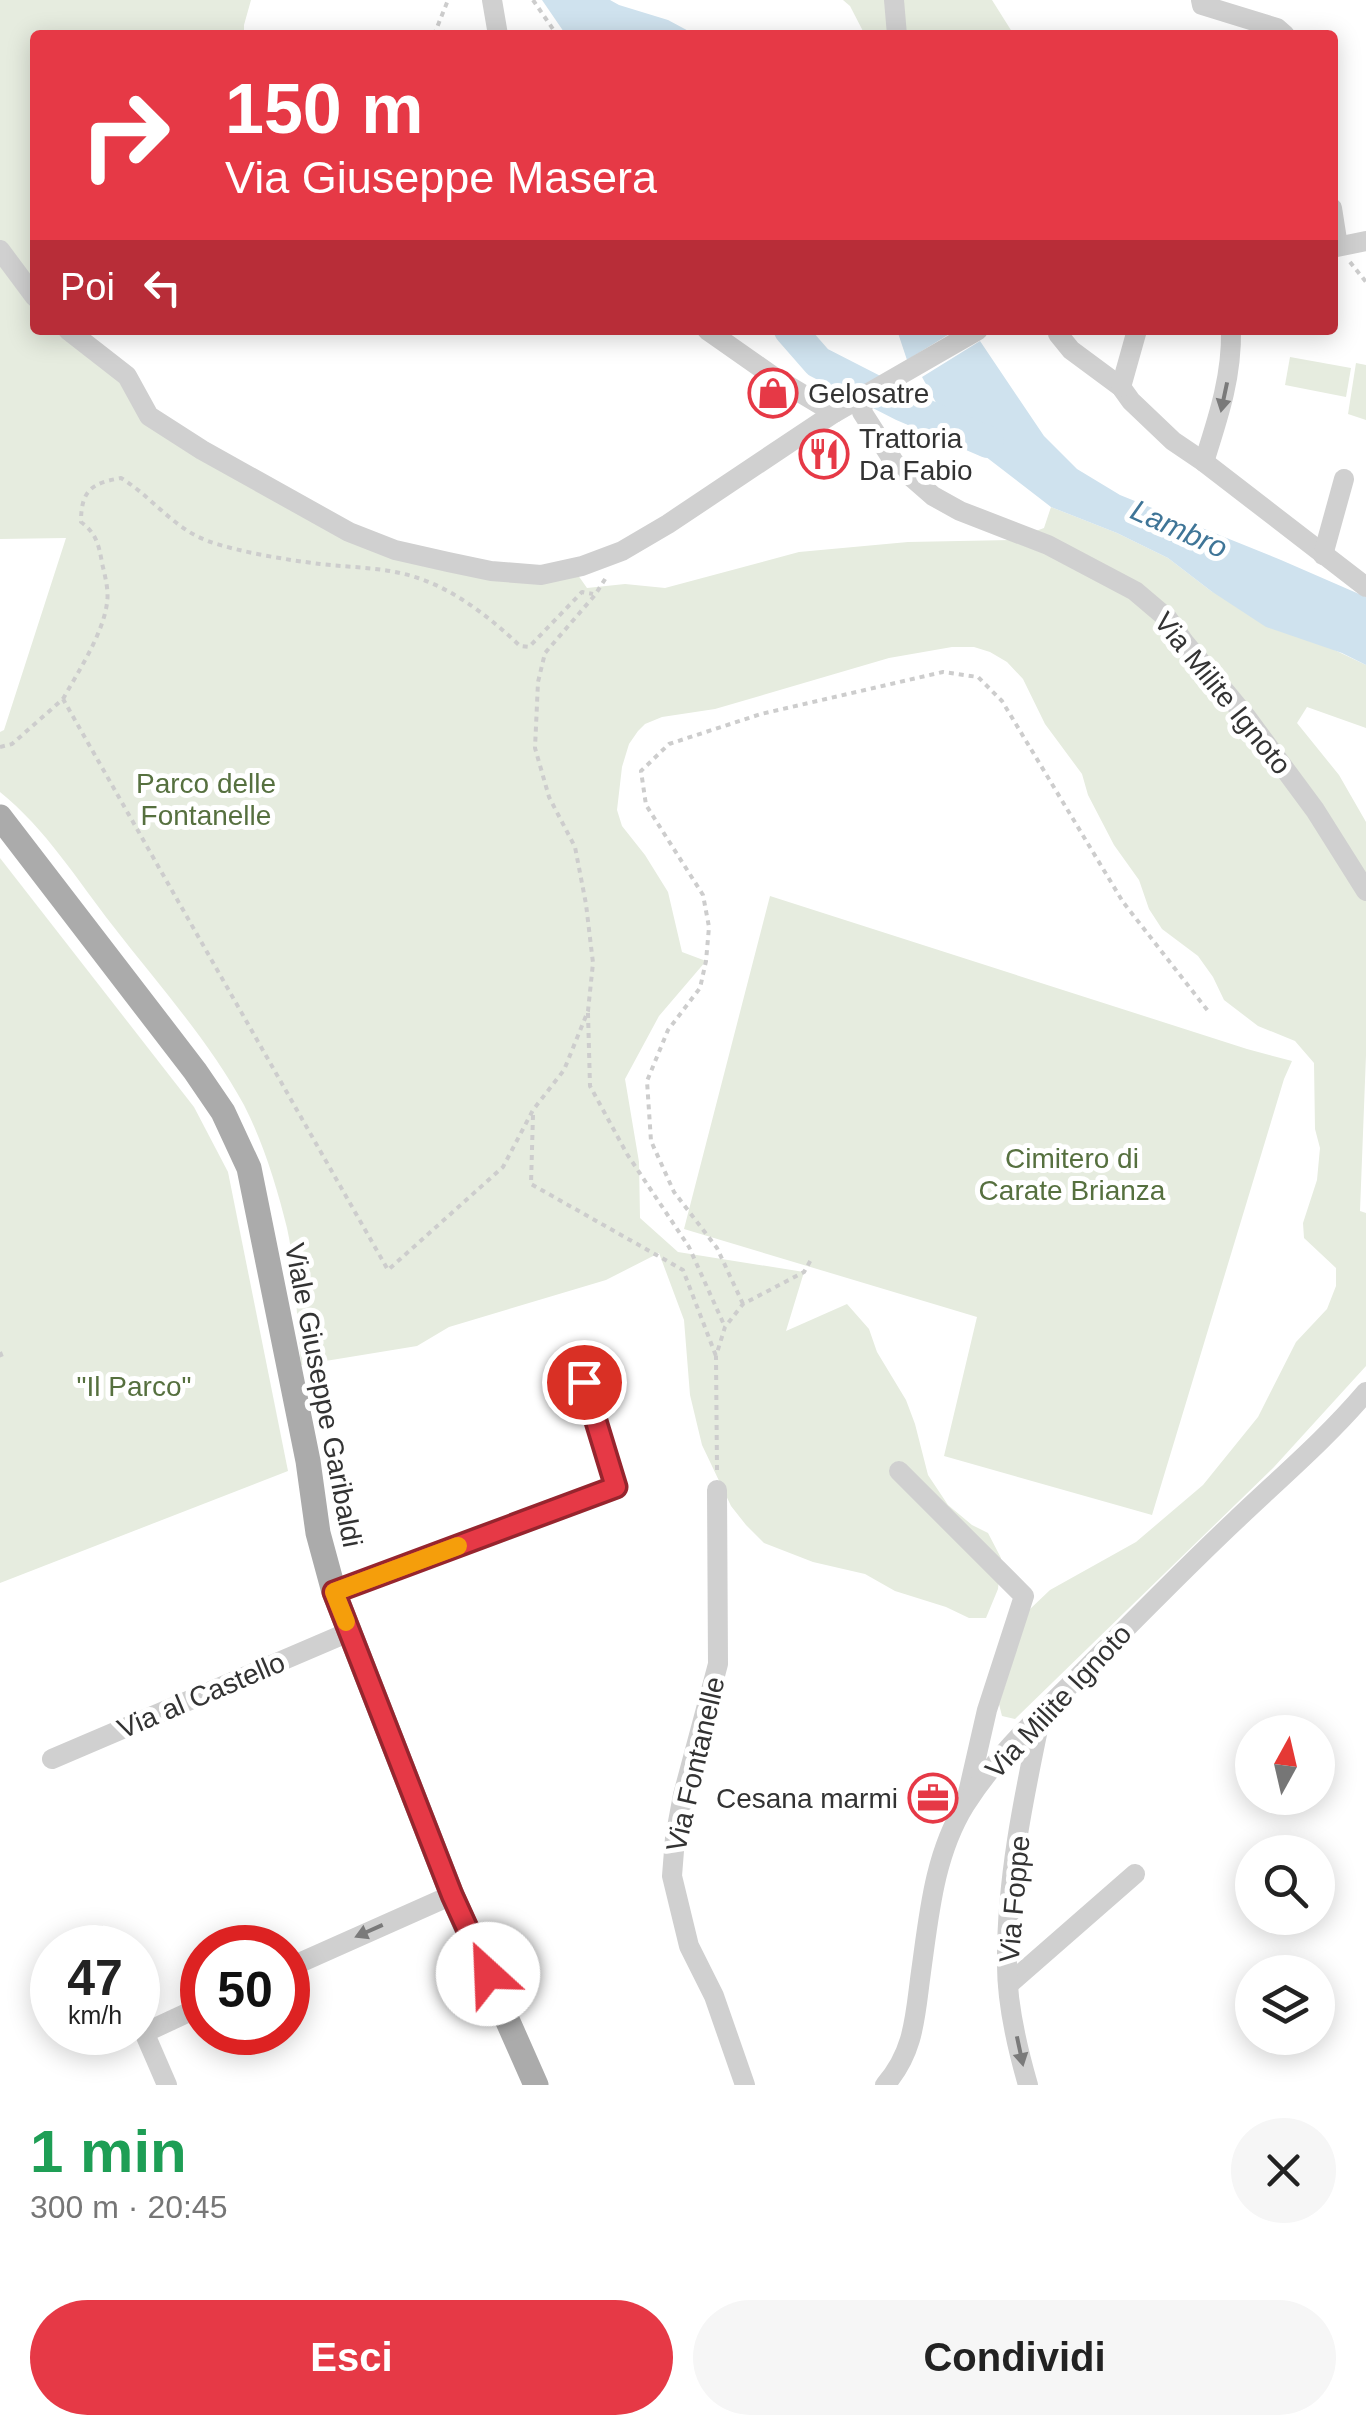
<!DOCTYPE html>
<html lang="it">
<head>
<meta charset="utf-8">
<style>
	body { margin:0; font-family:Helvetica,sans-serif; background:#f6f6f6; color:#222; height:100vh; display:flex; flex-direction:column; font-size:38px; white-space:nowrap }
	* { box-sizing:border-box; margin:0 }
	p { font-size:32px; color:#767676 }
	.icon { flex:none; width:55px; height:55px; fill:none; stroke:currentColor; stroke-width:2; stroke-linecap:round; stroke-linejoin:round }
	.map { position:relative; height:2085px; overflow:hidden }
	.side { display:flex; flex-direction:column; background:#fff; flex:1 }
	.side>* { flex:none }
	.banner { position:absolute; left:30px; top:30px; width:1308px; height:305px; border-radius:10px; box-shadow:0 5px 25px #0003; background:#e63946; color:#fff; overflow:hidden }
	.needle { width:65px; rotate:8deg }
	.controls { position:absolute; left:1235px; top:1715px; display:grid; gap:20px }
	.controls a { display:grid; place-items:center; width:100px; height:100px; border-radius:50%; background:#fff; box-shadow:0 5px 25px #0003; font-size:50px }
	.speed { position:absolute; left:30px; top:1925px; display:flex; gap:20px; font-size:50px; font-weight:700; text-align:center }
	.speed>* { display:grid; place-content:center; width:130px; height:130px; border-radius:50%; background:#fff; box-shadow:0 5px 25px #0003; line-height:1 }
	.speed small { font-size:25px; font-weight:400 }
	.speed .limit { border:15px solid #d22; background:#fff; color:#111 }
	.pin { position:absolute; display:grid; place-items:center; width:85px; height:85px; color:#fff; margin:-42px; border:5px solid #fff; border-radius:50%; box-shadow:0 2px 10px #0007 }
	.me { position:absolute; width:110px; margin:-55px; rotate:335deg; stroke-linejoin:round; filter:drop-shadow(0 0 8px #0008) }
	.turn { display:flex; align-items:center; gap:35px; height:210px; padding:0 30px; font-size:45px }
	.turn .icon { width:130px; height:130px; stroke-width:2.5 }
	.turn b { display:block; font-size:70px; line-height:85px }
	.then { display:flex; align-items:center; height:95px; padding:0 30px; background:#0003; gap:20px; font-size:38px }
	.round { display:grid; place-items:center; flex:none; width:105px; height:105px; border-radius:52px; background:#f6f6f6 }
	.summary { display:flex; align-items:center; justify-content:space-between; height:170px; padding:0 30px }
	h1 { font-size:60px; font-weight:800; line-height:75px; color:#1e9e55 }
	.button { display:flex; gap:20px; margin-top:auto; padding:20px 30px }
	.button a { flex:1; height:115px; border-radius:60px; background:#e63946; color:#fff; font-size:40px; font-weight:800; line-height:115px; text-align:center }
	.button a+a { background:#f6f6f6; color:#222 }
	.map>svg:first-child { display:block }
	.green { fill:#e6ecdf }
	.water { fill:#cfe2ee }
	.lines { fill:none; stroke-linecap:round; stroke-linejoin:round }
	.river { stroke:#cfe2ee; stroke-width:32 }
	.path { stroke:#cdcdcd; stroke-width:4; stroke-dasharray:5 5; stroke-linecap:butt }
	.minor { stroke:#d0d0d0; stroke-width:20 }
	.major { stroke:#ababab; stroke-width:25 }
	.oneway { fill:#7a7a7a }
	.route-casing { stroke:#96252e; stroke-width:25 }
	.route { stroke:#e63946; stroke-width:18 }
	.slow { stroke:#f59e0b; stroke-width:18 }
	.labels { text-anchor:middle; stroke-width:10; stroke-linejoin:round; paint-order:stroke }
	.poi-label { font-size:28px; fill:#333; stroke:#fff; text-anchor:start }
	.street-label { font-size:28px; fill:#333; stroke:#fff }
	.park-label { font-size:28px; fill:#56703f; stroke:#fff }
	.water-label { font-size:30px; font-style:italic; fill:#3f7597; stroke:#fff }
</style>
</head>
<body>
<div class="map">
<svg width="1366" height="2085" viewBox="0 0 1366 2085">
	<rect width="100%" height="100%" fill="#fff"/>
	<g class="green">
		<path d="M0 0H251L244 25V35H35V330H68L127 376 149 416 349 532 491 571 573 568 587 588 625 584 665 588 799 552 908 542 1011 540 1044 528 1051 507 1117 533 1168 558 1211 591 1366 665V728L1307 707 1297 723 1339 775 1366 822V1055L1360 1211 1366 1213V1366L1274 1467 1015 1719 1002 1716 999 1704 1029 1610 1050 1590 1136 1542 1203 1485 1258 1417 1296 1342 1327 1309 1336 1286V1268L1304 1238 1303 1223 1317 1180 1320 1148 1315 1129 1314 1063 1295 1041 1258 1026 1224 1000 1213 977 1198 956 1162 929 1149 909 1139 880 1114 845 1088 795 1082 774 1045 724 1023 679 1007 662 990 652 974 647H952L889 658 715 709 662 717 645 724 638 731 629 744 622 767 617 810 622 826 645 855 668 892 682 952 706 961 659 1016 625 1079 639 1162 640 1218 678 1252 804 1272 786 1331 847 1304 869 1329 877 1352 906 1400 915 1424 928 1475 948 1505 972 1525 988 1533 1001 1558 998 1589 986 1618H969L946 1607 895 1591 865 1574 813 1562 764 1543 746 1525 731 1506 702 1445 690 1395 684 1320 659 1253 606 1280 449 1327 417 1346 301 1365C296 1319 297 1273 287 1228 277 1187 263 1142 244 1105 209 1041 158 984 113 926 78 881 45 828 0 792V732L4 730 66 538 0 539Z"/>
		<polygon points="843,0 992,0 1014,35 865,35 850,6"/>
		<polygon points="1290,357 1351,368 1346,397 1285,385"/>
		<polygon points="1356,363 1366,365 1366,420 1348,414"/>
		<polygon points="0,858 194,1107 228,1172 288,1471 0,1583"/>
		<polygon points="770,896 1247,1049 1292,1061 1284,1079 1152,1515 944,1456 977,1317 684,1229"/>
	</g>
	<g class="water">
		<polygon points="542,0 610,0 619,5 668,20 696,35 566,35"/>
		<polygon points="897,330 956,330 907,360"/>
		<polygon points="980,341 1044,436 1077,469 1120,495 1281,560 1366,597 1366,665 1342,653 1266,627 1211,591 1168,558 1117,533 1051,507 951,430 922,377"/>
	</g>
	<g class="lines">
		<polyline class="river" points="790,330 818,362 902,405 988,442"/>
		<g class="path">
			<polyline points="533,0 557,35"/>
			<polyline points="434,35 448,0"/>
			<polyline points="1350,262 1366,282"/>
			<path d="M63 699C78 672 103 634 107 603 109 590 105 576 102 563 99 545 96 533 81 522 81 490 92 483 121 478 151 496 174 529 208 541 238 552 288 560 320 564 355 568 385 567 418 578 455 590 492 619 520 646L529 647 582 592 593 594"/>
			<polyline points="0,747 12,744 63,699 388,1270 503,1167 533,1110 564,1070 588,1011 593,963 586,904 575,847 549,797 535,748 538,682 545,653 595,595 607,576"/>
			<polyline points="588,1013 590,1086 627,1154 689,1247 725,1327"/>
			<polyline points="533,1115 531,1184 683,1270 716,1356"/>
			<polyline points="743,1304 717,1248 674,1192 651,1141 647,1081 668,1030 700,988 706,961 709,927 703,895 646,805 641,771 669,744 761,714 943,672 978,677 1002,701 1123,902 1208,1011"/>
			<polyline points="0,1352 2,1357"/>
			<polyline points="717,1470 716,1356 725,1327 743,1304 804,1272 812,1258"/>
		</g>
		<g class="minor">
			<polyline points="492,0 498,35"/>
			<polyline points="894,0 897,35"/>
			<polyline points="1201,0 1202,5 1277,28 1285,35"/>
			<polyline points="1332,208 1338,246"/>
			<polyline points="1332,248 1366,241"/>
			<polyline points="0,250 35,297"/>
			<polyline points="68,330 127,376 149,416 202,450 349,532 395,550 448,562 491,571 541,575 582,566 622,551 668,524 834,413 978,330"/>
			<polyline points="707,330 774,377 834,413"/>
			<polyline points="1058,334 1071,350 1121,387 1131,401 1173,441 1204,462 1366,587"/>
			<polyline points="1121,387 1137,330"/>
			<polyline points="864,398 862,412 894,462 933,496 960,511 1048,545 1135,591 1168,619 1184,642 1247,718 1315,810 1366,891"/>
			<path d="M1204 462C1218 418 1232 377 1231 330"/>
			<polyline points="1323,555 1344,479"/>
			<polyline points="899,1471 1024,1596 987,1710 968,1793"/>
			<polyline points="717,1490 718,1664 683,1795 675,1838 672,1876 689,1946 714,1996 745,2085"/>
			<polyline points="334,1592 616,1487 584,1382"/>
			<polyline points="52,1759 349,1632"/>
			<polyline points="99,1935 105,1948"/>
			<polyline points="288,1968 452,1895"/>
			<polyline points="1008,1985 1135,1874"/>
			<polyline points="138,2018 167,2085"/>
			<polyline points="144,2033 202,2006"/>
			<path d="M885 2085C915 2051 915 2015 921 1972 929 1915 934 1855 965 1805 996 1756 1039 1716 1080 1675 1132 1622 1183 1570 1236 1520 1280 1478 1327 1438 1366 1392"/>
			<path d="M1028 2085C1017 2047 1007 2004 1007 1965 1006 1881 1024 1796 1041 1715"/>
		</g>
		<polyline class="major" points="0,817 195,1071 223,1112 249,1168 308,1461 318,1533 334,1592 452,1895 536,2085"/>
	</g>
	<defs><path id="oneway-solid" d="M-6-.8H1V-3.2L6.5 0L1 3.2V.8H-6Z" transform="scale(2.5)"/></defs>
	<g class="oneway">
		<use href="#oneway-solid" transform="translate(1224 397) rotate(102)"/>
		<use href="#oneway-solid" transform="translate(369 1931) rotate(156)"/>
		<use href="#oneway-solid" transform="translate(1020 2051) rotate(78)"/>
	</g>
	<g class="lines">
		<g class="route-casing">
			<polyline id="route" points="488,1974 452,1895 334,1592 616,1487 584,1382"/>
		</g>
		<use href="#route" class="route"/>
		<polyline class="slow" points="346,1622 334,1592 458,1546"/>
	</g>
	<defs>
		<g id="shop-ring" transform="scale(2.5)"><circle r="9.5" fill="#fff" stroke="#e63946" stroke-width="1.5"/><path d="M-5-2.5h2.3a2.7 3.5 0 0 1 5.4 0H5L5.5 6h-11ZM-1.5-2.5h3a1.5 2.3 0 0 0-3 0Z" fill="#e63946"/></g>
		<g id="restaurant-ring" transform="scale(2.5)"><circle r="9.5" fill="#fff" stroke="#e63946" stroke-width="1.5"/><path d="M-5-6h1v4h1v-4h1v4h1v-4h1v5L-1.5 .5V6h-2V.5L-5-1ZM5-6V6H3V1.5H1.5Q1.5-4 5-6Z" fill="#e63946"/></g>
		<g id="office-ring" transform="scale(2.5)"><circle r="9.5" fill="#fff" stroke="#e63946" stroke-width="1.5"/><path d="M-6-3h4V-5.5h4V-3h4V5H-6ZM-1-4.5V-3h2v-1.5ZM-6 0V1H6V0Z" fill="#e63946"/></g>
	</defs>
	<g fill-rule="evenodd">
		<use href="#shop-ring" x="773" y="393"/>
		<use href="#restaurant-ring" x="824" y="454"/>
		<use href="#office-ring" x="933" y="1798"/>
	</g>
	<g class="labels">
		<g class="poi-label">
			<text x="808" y="403">Gelosatre</text>
			<text x="859" y="448">Trattoria<tspan x="859" dy="32">Da Fabio</tspan></text>
			<text x="898" y="1808" text-anchor="end">Cesana marmi</text>
		</g>
		<g class="street-label">
			<text transform="translate(1223 693) rotate(51)" y="10">Via Milite Ignoto</text>
			<text transform="translate(324 1395) rotate(79)" y="10">Viale Giuseppe Garibaldi</text>
			<text transform="translate(201 1695) rotate(-23)" y="10">Via al Castello</text>
			<text transform="translate(1058 1701) rotate(-47)" y="10">Via Milite Ignoto</text>
			<text transform="translate(695 1764) rotate(-77)" y="10">Via Fontanelle</text>
			<text transform="translate(1014 1899) rotate(-85)" y="10">Via Foppe</text>
		</g>
		<g class="park-label">
			<text x="206" y="793">Parco delle<tspan x="206" dy="32">Fontanelle</tspan></text>
			<text x="1072" y="1168">Cimitero di<tspan x="1072" dy="32">Carate Brianza</tspan></text>
			<text x="134" y="1396">"Il Parco"</text>
		</g>
		<g class="water-label">
			<text transform="translate(1179 529) rotate(24)" y="10">Lambro</text>
		</g>
	</g>
</svg>
<div class="controls">
<a><svg class="needle" viewBox="-14 -14 28 28"><path d="M0-13l5 13h-10z" fill="#e53935"/><path d="M0 13l5-13h-10z" fill="#767676"/></svg></a>
<a><svg class="icon" aria-label="search" viewBox="0 0 24 24"><circle cx="10" cy="10" r="6"/><path d="M15 15l6 6"/></svg></a>
<a><svg class="icon" aria-label="layers" viewBox="0 0 24 24"><path d="M12 4l9 5-9 5-9-5zM3 14l9 5 9-5"/></svg></a>
</div>
<div class="speed"><div>47<small>km/h</small></div><div class="limit">50</div></div>
<div class="pin" style="left:584px;top:1382px;background:#d93025"><svg class="icon" aria-label="arrive" viewBox="0 0 24 24"><path d="M6 21V4h12l-3 4 3 4H6"/></svg></div>
<svg class="me" style="left:488px;top:1974px" viewBox="-20 -20 40 40"><circle r="19" fill="#fff"/><path d="M0-13L10 11 0 6-10 11z" fill="#e63946"/></svg>
<div class="banner">
<div class="turn"><svg class="icon" aria-label="right" viewBox="0 0 24 24"><path d="M7 20v-9h11M14 6l5 5-5 5"/></svg><div><b>150 m</b>Via Giuseppe Masera</div></div>
<div class="then">Poi<svg class="icon" aria-label="left" viewBox="0 0 24 24"><path d="M17 20v-9H6M10 6l-5 5 5 5"/></svg></div>
</div>
</div>
<section class="side">
<div class="summary"><div><h1>1 min</h1><p>300 m · 20:45</p></div><a class="round"><svg class="icon" aria-label="close" viewBox="0 0 24 24"><path d="M6 6l12 12M18 6L6 18"/></svg></a></div>
<div class="button"><a>Esci</a><a>Condividi</a></div>
</section>
</body>
</html>
